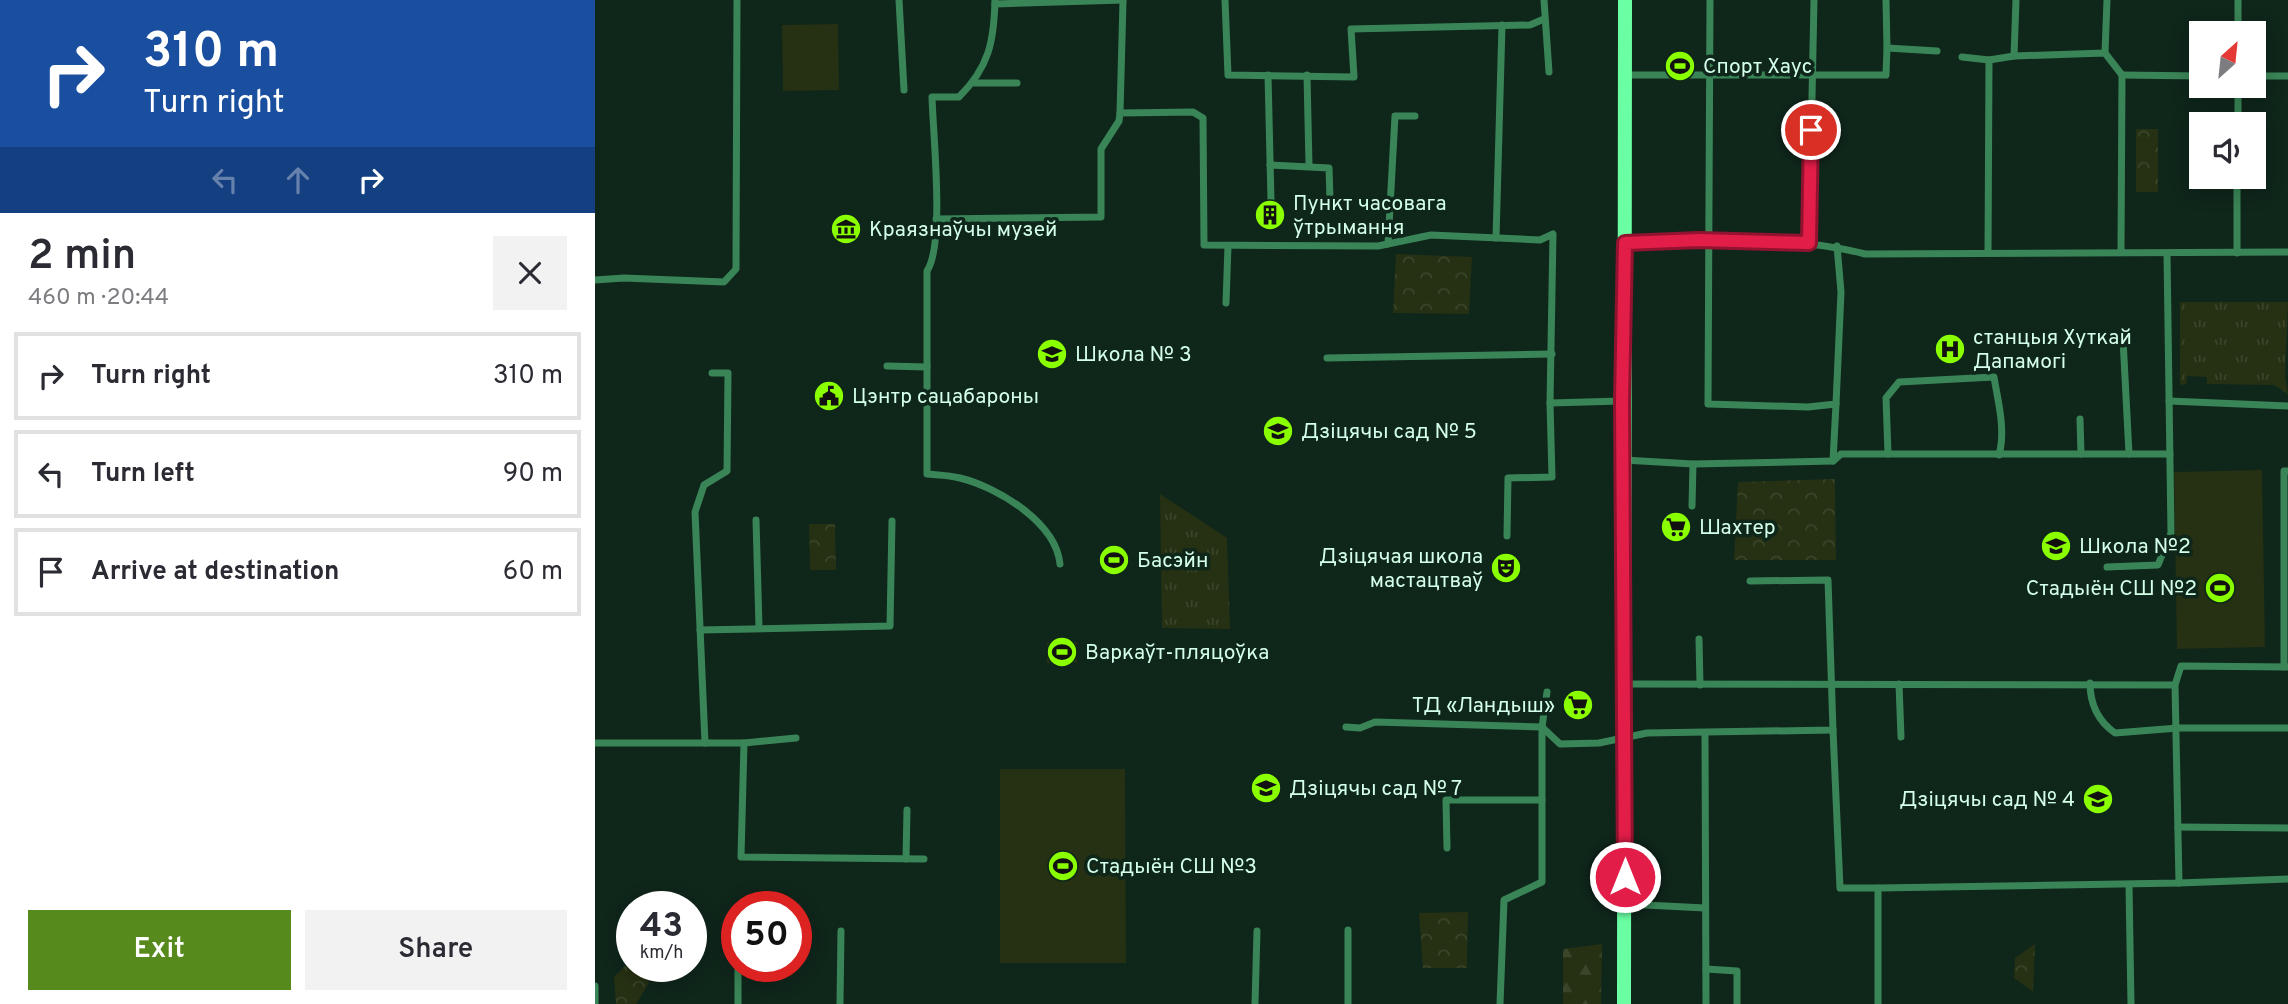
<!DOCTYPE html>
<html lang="en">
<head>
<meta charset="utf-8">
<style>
	body { margin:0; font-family:Overpass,sans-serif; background:#f2f2f3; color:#2b2b33; height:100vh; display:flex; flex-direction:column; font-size:26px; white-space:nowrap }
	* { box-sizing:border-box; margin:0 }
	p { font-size:23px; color:#7c7c81 }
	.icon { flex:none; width:38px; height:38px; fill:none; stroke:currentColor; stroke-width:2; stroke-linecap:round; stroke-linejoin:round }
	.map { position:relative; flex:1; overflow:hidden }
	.panel { display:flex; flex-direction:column; background:#fff; width:595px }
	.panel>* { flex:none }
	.hud { background:#1a4fa0; color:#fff; overflow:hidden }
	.needle { width:46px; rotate:27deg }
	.fabs { position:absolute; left:1594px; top:21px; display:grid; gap:14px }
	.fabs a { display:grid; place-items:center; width:77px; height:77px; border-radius:0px; background:#fff; box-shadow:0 4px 18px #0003; font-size:35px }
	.speed { position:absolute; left:21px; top:891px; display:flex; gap:14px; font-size:35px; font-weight:700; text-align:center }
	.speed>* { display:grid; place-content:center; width:91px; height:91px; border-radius:50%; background:#fff; box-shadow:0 4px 18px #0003; line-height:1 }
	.speed small { font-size:18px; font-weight:400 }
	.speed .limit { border:10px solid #d22; background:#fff; color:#111 }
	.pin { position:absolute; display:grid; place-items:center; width:60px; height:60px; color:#fff; margin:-30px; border:4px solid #fff; border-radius:50%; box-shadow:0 2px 7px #0007 }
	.me { position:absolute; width:77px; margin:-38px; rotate:0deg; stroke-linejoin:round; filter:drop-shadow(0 0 5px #0008) }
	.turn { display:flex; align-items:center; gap:24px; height:147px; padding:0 28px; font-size:32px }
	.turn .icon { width:91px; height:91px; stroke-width:2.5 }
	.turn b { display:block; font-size:49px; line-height:60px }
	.lanes { display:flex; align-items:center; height:66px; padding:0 28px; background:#0003; justify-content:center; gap:35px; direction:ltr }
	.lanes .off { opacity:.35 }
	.round { display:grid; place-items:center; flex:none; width:74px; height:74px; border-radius:0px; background:#f2f2f3 }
	.overview { display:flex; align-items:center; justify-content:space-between; height:119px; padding:0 28px }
	h1 { font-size:42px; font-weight:600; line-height:52px }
	.cta { display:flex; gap:14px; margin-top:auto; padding:14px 28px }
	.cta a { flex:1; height:80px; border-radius:0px; background:#568a1c; color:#fff; font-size:28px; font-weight:600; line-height:80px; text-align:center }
	.cta a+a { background:#f2f2f3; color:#2b2b33 }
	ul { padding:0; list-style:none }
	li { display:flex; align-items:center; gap:21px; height:88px; margin:0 14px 10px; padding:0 14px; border:4px solid #e1e1e2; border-radius:0px }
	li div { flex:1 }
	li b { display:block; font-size:26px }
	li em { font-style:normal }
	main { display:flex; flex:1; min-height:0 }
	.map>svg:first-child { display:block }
	.grass { fill:url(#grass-tufts) }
	.forest { fill:url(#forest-firs) }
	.park { fill:url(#park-crowns) }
	.garden { fill:#263012 }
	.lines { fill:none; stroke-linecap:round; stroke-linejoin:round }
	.service { stroke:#3a8557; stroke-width:7 }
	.secondary { stroke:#6bffa3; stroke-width:14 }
	.route-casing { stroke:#92132f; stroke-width:18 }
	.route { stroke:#e11d48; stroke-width:12 }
	.labels { text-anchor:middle; stroke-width:7; stroke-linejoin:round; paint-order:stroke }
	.poi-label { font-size:21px; fill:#d4ffe8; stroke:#0f261b; text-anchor:start }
</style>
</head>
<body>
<main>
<section class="panel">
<div class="hud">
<div class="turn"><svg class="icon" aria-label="right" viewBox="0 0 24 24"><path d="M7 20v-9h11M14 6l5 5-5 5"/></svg><div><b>310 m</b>Turn right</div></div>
<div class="lanes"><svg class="icon off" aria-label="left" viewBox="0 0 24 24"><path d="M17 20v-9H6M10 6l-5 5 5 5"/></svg><svg class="icon off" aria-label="ahead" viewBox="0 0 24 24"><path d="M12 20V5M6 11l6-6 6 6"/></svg><svg class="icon" aria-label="right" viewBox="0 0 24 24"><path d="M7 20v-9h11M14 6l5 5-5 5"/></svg></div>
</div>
<div class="overview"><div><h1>2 min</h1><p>460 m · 20:44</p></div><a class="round"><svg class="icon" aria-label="close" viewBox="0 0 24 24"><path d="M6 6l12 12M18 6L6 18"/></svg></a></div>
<ul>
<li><svg class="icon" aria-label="right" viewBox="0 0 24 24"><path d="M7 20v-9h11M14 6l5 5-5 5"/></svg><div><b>Turn right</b></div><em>310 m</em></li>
<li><svg class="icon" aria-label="left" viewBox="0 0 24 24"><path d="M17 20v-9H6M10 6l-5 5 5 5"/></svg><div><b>Turn left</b></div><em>90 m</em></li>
<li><svg class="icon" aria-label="arrive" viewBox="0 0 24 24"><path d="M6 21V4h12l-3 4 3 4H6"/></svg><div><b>Arrive at destination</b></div><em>60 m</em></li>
</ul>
<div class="cta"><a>Exit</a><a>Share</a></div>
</section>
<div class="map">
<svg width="1693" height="1004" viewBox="0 0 1693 1004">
	<defs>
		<pattern id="grass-tufts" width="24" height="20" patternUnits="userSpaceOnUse" patternTransform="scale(1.75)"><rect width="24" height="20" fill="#263012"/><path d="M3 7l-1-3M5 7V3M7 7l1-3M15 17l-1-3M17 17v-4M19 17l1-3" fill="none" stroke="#3a4529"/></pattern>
		<pattern id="forest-firs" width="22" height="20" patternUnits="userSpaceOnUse" patternTransform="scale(1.75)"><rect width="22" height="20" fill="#263012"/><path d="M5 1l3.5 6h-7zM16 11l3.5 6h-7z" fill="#3a4529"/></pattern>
		<pattern id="park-crowns" width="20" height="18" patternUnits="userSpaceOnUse" patternTransform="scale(1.75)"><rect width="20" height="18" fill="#263012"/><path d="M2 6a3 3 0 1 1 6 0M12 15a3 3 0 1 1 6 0" fill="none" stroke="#3a4529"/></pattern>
	</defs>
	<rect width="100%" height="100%" fill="#0f261b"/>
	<g class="grass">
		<polygon points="1585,302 1693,302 1690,376 1693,394 1679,385 1612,384 1612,377 1592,376 1591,384 1585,385"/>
		<polygon points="565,494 632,538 635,629 567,628"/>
	</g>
	<polygon class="forest" points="1007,944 1006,1004 968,1004 968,949"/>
	<g class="park">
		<rect x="1541" y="129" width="22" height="63"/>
		<polygon points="801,254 877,257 874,314 798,313"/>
		<polygon points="1240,479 1241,560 1139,560 1143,482"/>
		<polygon points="214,524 240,524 241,570 215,570"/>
		<polygon points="873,912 872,968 828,968 824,913"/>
		<polygon points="1440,944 1438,992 1419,978 1420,958"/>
		<polygon points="36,960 37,966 41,966 54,983 41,1004 21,1004 19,977"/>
	</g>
	<g class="garden">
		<polygon points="243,24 244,90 188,91 187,25"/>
		<polygon points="1667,470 1670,647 1582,649 1579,472"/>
		<rect x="452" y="642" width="30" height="21"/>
		<polygon points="405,769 530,769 531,963 405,963"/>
	</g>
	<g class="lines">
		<g class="service">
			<polyline points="304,0 309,90"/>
			<path d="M400 0C399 42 394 67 364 97H337C338 135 350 244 332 271V474C342 475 354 475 365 478 402 487 461 522 465 564"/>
			<polyline points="630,0 633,75 759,77 756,29 935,25 949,19"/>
			<polyline points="949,0 954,72"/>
			<polyline points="1115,0 1113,404 1213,407 1241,404 1246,292 1242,246"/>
			<polyline points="1291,0 1292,48"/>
			<polyline points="1643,0 1643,33"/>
			<polyline points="528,1 525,113 598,112 608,118 609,245 783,246 836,235 945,240 958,234 955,403 957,477 913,478 912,536"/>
			<polyline points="400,4 528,0"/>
			<polyline points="1510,53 1512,0"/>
			<polyline points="1419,56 1421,0"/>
			<polyline points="1367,57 1394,60 1419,56 1510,53 1527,75 1526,251"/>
			<polyline points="673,75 676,201"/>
			<polyline points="712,75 714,166"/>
			<polyline points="1030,75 1291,75 1292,48 1342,51"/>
			<polyline points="1527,75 1606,76"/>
			<polyline points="1659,76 1693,76"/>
			<polyline points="379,83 422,83"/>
			<polyline points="1643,124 1643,86"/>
			<polyline points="675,165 734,168 735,199"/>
			<polyline points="1642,177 1642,253"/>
			<polyline points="341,219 506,217 506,149 524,121 525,113"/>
			<polyline points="901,238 907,25"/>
			<path d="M1030 243C1110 244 1192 233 1270 254L1693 252"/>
			<polyline points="1214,243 1219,0"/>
			<polyline points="793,244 800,116 820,116"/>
			<polyline points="1393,253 1394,60"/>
			<polyline points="0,280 29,278 129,282 141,269 142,0"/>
			<polyline points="631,303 633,246"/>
			<polyline points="1528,339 1534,454"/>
			<polyline points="732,358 957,354"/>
			<polyline points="292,366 332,367"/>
			<polyline points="1574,401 1693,406"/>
			<polyline points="955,403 1027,401"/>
			<polyline points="1241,404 1238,461 1246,454 1575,454"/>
			<polyline points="1485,419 1486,454"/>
			<path d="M1293 454 1291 398 1304 382 1399 377C1403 402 1411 430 1404 455"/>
			<polyline points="1029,460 1098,464 1238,461"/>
			<polyline points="1097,506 1098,464"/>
			<polyline points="161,520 164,627"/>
			<polyline points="1512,567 1563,565 1576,533 1572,254"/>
			<polyline points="105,630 295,626 297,521"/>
			<polyline points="1104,639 1105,685"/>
			<polyline points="1689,667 1689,471 1693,471"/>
			<path d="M1495 683C1495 704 1503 721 1520 733L1583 728H1693"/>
			<polyline points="1030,684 1580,685 1586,666 1693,667"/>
			<polyline points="1304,684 1306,737"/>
			<polyline points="751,727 765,728 780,722 947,727 965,744 1004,743 1052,733 1238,730 1233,580 1155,581"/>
			<polyline points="1238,730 1245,888 1283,888 1283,1004"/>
			<polyline points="1110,734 1111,1004"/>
			<polyline points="0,743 149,743 201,738"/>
			<polyline points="110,743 100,512 109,485 132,471 133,373 117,373"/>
			<polyline points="149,743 146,857 329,859"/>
			<polyline points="1583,827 1693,828"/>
			<polyline points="852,848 851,800 947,800"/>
			<polyline points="311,859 312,810"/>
			<polyline points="1584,883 1693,879"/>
			<polyline points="1534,885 1536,1004"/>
			<polyline points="1283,888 1584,883 1580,685"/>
			<polyline points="1030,904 1110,908"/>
			<polyline points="143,966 143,1004"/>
			<polyline points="1111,969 1142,971 1142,1004"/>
			<polyline points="0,986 0,1004"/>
			<polyline points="245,1004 246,931"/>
			<polyline points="660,1004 662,931"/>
			<polyline points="753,1004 753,930"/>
			<polyline points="905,1004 909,900 947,882 947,727 952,692"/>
		</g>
		<polyline class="secondary" points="1029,1004 1030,0"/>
	</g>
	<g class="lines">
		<g class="route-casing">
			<polyline id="route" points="1030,877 1027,401 1030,243 1104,240 1214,243 1216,130"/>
		</g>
		<use href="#route" class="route"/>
	</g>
	<defs>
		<g id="stadium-disc" transform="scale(1.575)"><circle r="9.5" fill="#8aff00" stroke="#0f261b"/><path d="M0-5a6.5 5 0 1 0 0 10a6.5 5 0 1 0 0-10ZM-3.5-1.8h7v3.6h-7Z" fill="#111"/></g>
		<g id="building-disc" transform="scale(1.575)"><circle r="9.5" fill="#8aff00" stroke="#0f261b"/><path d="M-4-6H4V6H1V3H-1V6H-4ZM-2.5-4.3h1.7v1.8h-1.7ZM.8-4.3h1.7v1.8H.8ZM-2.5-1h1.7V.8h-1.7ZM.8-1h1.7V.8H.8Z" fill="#111"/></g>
		<g id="museum-disc" transform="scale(1.575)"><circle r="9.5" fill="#8aff00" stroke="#0f261b"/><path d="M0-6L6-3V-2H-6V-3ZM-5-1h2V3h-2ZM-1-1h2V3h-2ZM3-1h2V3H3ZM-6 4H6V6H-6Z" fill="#111"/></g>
		<g id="hospital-disc" transform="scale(1.575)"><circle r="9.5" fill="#8aff00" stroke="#0f261b"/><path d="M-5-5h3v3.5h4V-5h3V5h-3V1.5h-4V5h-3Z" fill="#111"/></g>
		<g id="school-disc" transform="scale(1.575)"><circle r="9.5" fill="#8aff00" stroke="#0f261b"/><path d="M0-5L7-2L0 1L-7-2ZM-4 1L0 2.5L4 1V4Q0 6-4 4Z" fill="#111"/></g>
		<g id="civic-disc" transform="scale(1.575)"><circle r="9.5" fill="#8aff00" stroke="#0f261b"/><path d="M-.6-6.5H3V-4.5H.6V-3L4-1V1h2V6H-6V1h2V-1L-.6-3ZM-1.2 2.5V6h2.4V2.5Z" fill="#111"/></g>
		<g id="supermarket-disc" transform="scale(1.575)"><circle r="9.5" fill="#8aff00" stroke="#0f261b"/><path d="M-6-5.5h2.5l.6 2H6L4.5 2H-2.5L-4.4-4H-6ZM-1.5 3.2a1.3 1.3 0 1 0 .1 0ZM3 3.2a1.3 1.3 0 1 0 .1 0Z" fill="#111"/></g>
		<g id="theatre-disc" transform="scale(1.575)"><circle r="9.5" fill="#8aff00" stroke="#0f261b"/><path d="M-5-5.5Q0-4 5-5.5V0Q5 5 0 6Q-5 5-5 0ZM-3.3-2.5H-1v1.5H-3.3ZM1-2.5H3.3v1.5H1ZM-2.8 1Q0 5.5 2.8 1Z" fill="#111"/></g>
	</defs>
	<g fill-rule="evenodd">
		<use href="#stadium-disc" x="1085" y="66"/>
		<use href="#building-disc" x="675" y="215"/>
		<use href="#museum-disc" x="251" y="229"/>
		<use href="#hospital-disc" x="1355" y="349"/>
		<use href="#school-disc" x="457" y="354"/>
		<use href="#civic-disc" x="234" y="396"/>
		<use href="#school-disc" x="683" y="431"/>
		<use href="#supermarket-disc" x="1081" y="527"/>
		<use href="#school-disc" x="1461" y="546"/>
		<use href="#stadium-disc" x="519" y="560"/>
		<use href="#theatre-disc" x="911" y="568"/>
		<use href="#stadium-disc" x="1625" y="588"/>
		<use href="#stadium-disc" x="467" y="652"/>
		<use href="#supermarket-disc" x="983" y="705"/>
		<use href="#school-disc" x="671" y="788"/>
		<use href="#school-disc" x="1503" y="799"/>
		<use href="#stadium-disc" x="468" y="866"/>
	</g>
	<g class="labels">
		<g class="poi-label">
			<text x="1108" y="73">Спорт Хаус</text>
			<text x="698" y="210">Пункт часовага<tspan x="698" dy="24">ўтрымання</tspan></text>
			<text x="274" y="236">Краязнаўчы музей</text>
			<text x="1378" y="344">станцыя Хуткай<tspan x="1378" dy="24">Дапамогі</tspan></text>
			<text x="480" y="361">Школа № 3</text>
			<text x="257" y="403">Цэнтр сацабароны</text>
			<text x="706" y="438">Дзіцячы сад № 5</text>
			<text x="1104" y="534">Шахтер</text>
			<text x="1484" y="553">Школа №2</text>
			<text x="888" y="563" text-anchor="end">Дзіцячая школа<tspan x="888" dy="24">мастацтваў</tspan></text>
			<text x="542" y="567">Басэйн</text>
			<text x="1602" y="595" text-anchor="end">Стадыён СШ №2</text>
			<text x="490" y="659">Варкаўт-пляцоўка</text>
			<text x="960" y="712" text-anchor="end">ТД «Ландыш»</text>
			<text x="694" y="795">Дзіцячы сад № 7</text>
			<text x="1480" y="806" text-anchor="end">Дзіцячы сад № 4</text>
			<text x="491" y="873">Стадыён СШ №3</text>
		</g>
	</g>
</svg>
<div class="fabs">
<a><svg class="needle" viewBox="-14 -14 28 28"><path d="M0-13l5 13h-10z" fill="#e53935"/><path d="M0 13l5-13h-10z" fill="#7c7c81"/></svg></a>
<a><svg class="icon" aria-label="sound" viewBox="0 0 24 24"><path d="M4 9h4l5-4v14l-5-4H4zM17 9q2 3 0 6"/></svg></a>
</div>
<div class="speed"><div>43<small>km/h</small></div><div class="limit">50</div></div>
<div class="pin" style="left:1216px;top:130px;background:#d93025"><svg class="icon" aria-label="arrive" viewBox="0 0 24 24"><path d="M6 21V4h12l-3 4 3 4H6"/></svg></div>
<svg class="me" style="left:1030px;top:877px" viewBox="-20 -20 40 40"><circle r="17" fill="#e11d48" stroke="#fff" stroke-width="3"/><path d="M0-11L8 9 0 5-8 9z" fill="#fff"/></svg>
</div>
</main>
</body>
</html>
